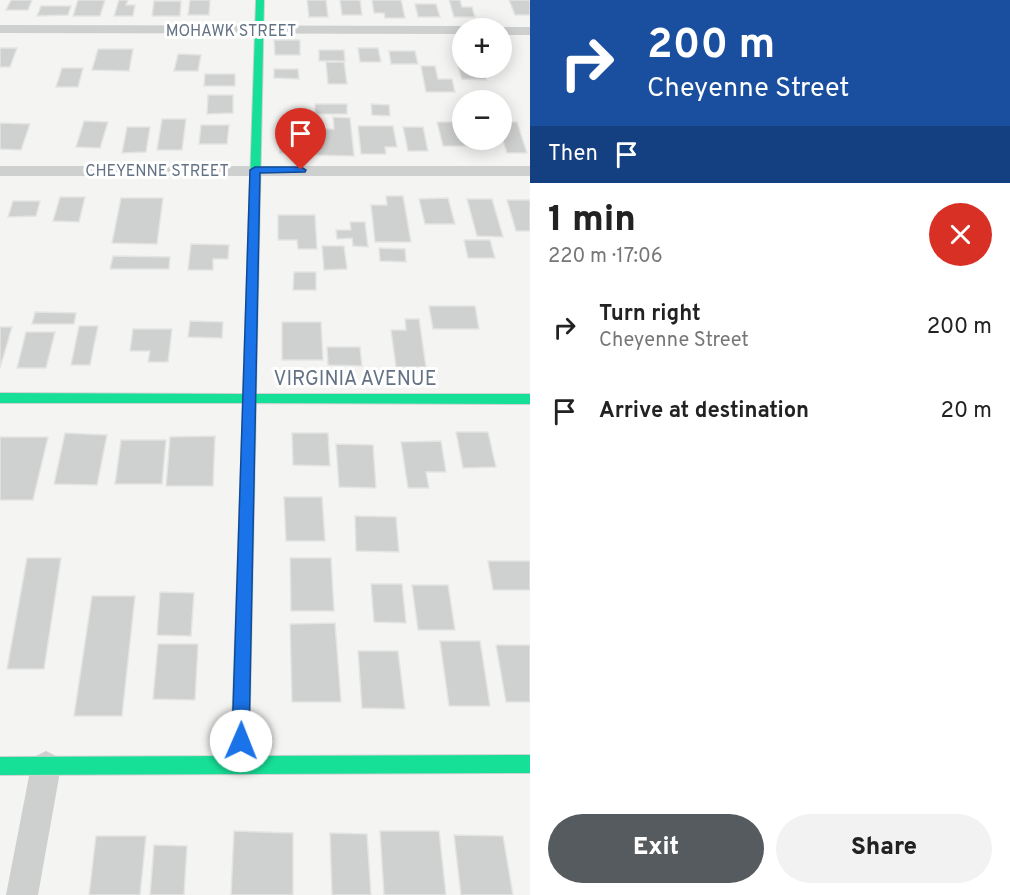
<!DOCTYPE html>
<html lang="en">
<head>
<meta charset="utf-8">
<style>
	body { margin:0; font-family:Overpass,sans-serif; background:#f2f2f2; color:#222; height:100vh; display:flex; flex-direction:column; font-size:22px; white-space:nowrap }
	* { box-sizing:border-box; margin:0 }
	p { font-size:20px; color:#767676 }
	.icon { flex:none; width:33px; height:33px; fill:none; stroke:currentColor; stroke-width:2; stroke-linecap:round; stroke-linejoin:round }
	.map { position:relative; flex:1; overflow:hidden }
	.drawer { display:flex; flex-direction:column; background:#fff; width:480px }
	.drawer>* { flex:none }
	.top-card { background:#1a4fa0; color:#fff; overflow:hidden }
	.fabs { position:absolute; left:452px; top:18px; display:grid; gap:12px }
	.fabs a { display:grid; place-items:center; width:60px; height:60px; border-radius:50%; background:#fff; box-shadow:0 3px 15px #0003; font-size:30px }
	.pin { position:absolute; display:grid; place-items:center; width:51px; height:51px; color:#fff; margin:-62px -26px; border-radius:50% 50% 50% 0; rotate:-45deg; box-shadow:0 0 6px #0007 }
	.pin .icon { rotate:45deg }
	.me { position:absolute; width:66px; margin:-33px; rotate:1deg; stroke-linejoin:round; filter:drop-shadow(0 0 4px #0008) }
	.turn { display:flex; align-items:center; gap:21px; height:126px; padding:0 18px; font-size:27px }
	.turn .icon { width:78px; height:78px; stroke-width:2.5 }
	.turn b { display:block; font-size:42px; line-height:51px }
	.then { display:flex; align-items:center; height:57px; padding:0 18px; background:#0003; gap:12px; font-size:22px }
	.round { display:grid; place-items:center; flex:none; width:63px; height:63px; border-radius:32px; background:#f2f2f2 }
	.headline { display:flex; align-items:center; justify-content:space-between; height:102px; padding:0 18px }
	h1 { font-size:36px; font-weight:800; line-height:45px }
	.action { display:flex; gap:12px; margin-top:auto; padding:12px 18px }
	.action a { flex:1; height:69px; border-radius:36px; background:#565b5f; color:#fff; font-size:24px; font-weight:800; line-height:69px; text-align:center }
	.action a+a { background:#f2f2f2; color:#222 }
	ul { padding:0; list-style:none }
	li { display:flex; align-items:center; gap:18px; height:84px; padding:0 18px }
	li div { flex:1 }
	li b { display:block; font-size:22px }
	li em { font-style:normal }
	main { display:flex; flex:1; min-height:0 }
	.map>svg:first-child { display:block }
	.building { fill:#cfd0d0; stroke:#e4e4e2; stroke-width:1.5 }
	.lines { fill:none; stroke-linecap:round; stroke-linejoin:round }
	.fast-casing { stroke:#cfd1d2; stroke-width:2 }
	.street { fill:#cecfcf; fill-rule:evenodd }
	.fast { fill:#16e098; fill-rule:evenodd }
	.route { fill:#1a73e8; stroke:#114b97; stroke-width:1.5 }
	.labels { text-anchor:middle; stroke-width:6; stroke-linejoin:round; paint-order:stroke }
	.far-street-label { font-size:16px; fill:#637284; stroke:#fff }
	.street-label { font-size:20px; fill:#637284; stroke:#fff }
</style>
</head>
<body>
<main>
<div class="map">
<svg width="530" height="895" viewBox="0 0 530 895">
	<rect width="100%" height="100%" fill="#f4f4f2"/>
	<g class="building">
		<polygon points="11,0 32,0 28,10 6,10"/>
		<polygon points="78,0 105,0 100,16 73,16"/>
		<polygon points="119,0 128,0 126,5 135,5 133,16 114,16"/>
		<polygon points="190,0 210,0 209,15 188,15"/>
		<polygon points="307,0 326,0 328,17 309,17"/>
		<polygon points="340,0 360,0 362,15 342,15"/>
		<polygon points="372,0 401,0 405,18 385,18 384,13 374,13"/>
		<polygon points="449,0 460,0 462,7 472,7 475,17 454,17"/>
		<polygon points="509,0 530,0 530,15 515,15"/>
		<polygon points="154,1 181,1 180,16 152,16"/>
		<polygon points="415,4 436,4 440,17 418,17"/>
		<polygon points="41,6 71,6 68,15 37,16"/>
		<polygon points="274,40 300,40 300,55 275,55"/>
		<polygon points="0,48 17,48 10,67 0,67"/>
		<polygon points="358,48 378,48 381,62 360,62"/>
		<polygon points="98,49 133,49 129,71 92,70"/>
		<polygon points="319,50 344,50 345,61 319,61"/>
		<polygon points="389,51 415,51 418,64 391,64"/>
		<polygon points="178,54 201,55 198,71 174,71"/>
		<polygon points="454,54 462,54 462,68 482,68 486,80 462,79"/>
		<polygon points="326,62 344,62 347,84 328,84"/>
		<polygon points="421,66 435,66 438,79 452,79 455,92 426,92"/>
		<polygon points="62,68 83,68 78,87 56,87"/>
		<polygon points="274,69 298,69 299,79 274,78"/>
		<polygon points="205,74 235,74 235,86 204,86"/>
		<polygon points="208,95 233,95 233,113 207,114"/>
		<rect x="315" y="104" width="32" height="10"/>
		<polygon points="371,104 389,105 390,116 372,115"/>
		<polygon points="501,115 503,122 517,122 527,153 507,153 501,135"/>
		<polygon points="333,117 350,118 354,156 316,155 315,129 334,129"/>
		<polygon points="162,119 186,119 182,150 157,150"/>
		<polygon points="84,121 108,122 100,148 76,147"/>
		<polygon points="279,122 311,122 313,153 280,153"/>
		<polygon points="437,122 461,122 462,140 466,140 468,146 443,146"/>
		<polygon points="0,123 30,124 21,150 0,149"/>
		<polygon points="201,125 229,125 227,144 199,144"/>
		<polygon points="358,126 393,126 397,147 385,147 386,154 361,154"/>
		<polygon points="127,127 150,127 146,152 122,153"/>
		<polygon points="403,127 423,127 428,151 408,151"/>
		<polygon points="386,196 403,196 411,242 375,242 371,205 387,205"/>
		<polygon points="60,197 85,197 79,222 53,221"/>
		<polygon points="121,198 163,198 157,244 112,243"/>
		<polygon points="448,198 455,224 425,224 419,199"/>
		<polygon points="467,199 492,199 503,237 477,236"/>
		<polygon points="507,200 530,200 530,231 516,231"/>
		<polygon points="13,201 40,201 36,216 8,217"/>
		<polygon points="278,215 315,215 317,249 298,249 297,240 278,240"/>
		<polygon points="350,222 365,222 368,247 353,246 352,238 337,239 336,230 351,230"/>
		<polygon points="464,240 490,240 495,258 468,258"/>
		<polygon points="191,244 229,245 228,259 213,259 213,270 188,270"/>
		<polygon points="322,246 344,246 347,269 324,270"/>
		<polygon points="379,248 405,249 406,262 380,261"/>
		<polygon points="113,256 170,257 169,269 110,269"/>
		<polygon points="294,272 316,272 316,290 293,290"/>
		<polygon points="429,306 475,306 479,329 433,329"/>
		<polygon points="35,312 76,313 74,324 32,324"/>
		<polygon points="405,319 419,319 426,367 396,367 391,330 406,330"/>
		<polygon points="190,321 223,322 222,338 188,337"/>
		<polygon points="282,322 321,322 323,360 282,360"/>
		<polygon points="79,326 98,326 90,365 71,365"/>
		<polygon points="0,327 12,327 0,368"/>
		<polygon points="133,329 172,329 168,362 148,362 150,351 130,351"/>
		<polygon points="26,332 55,332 46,368 17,368"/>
		<polygon points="327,347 360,347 362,366 328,365"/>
		<polygon points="456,432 488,432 496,467 463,468"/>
		<polygon points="65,433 107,435 97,485 54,484"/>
		<polygon points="292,433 328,433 330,466 293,465"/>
		<polygon points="215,436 213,486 166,486 170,437"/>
		<polygon points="0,437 48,437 33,500 0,500"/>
		<polygon points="121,440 166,440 162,484 115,484"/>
		<polygon points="441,441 446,472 426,472 429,488 408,488 401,442"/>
		<polygon points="336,444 373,445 376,488 339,487"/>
		<polygon points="284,497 322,497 325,541 286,541"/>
		<polygon points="355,516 396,517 399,552 356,551"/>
		<polygon points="27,558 61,558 44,669 7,669"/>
		<polygon points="290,558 331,558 334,611 291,611"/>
		<polygon points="488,561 530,561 530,590 493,590"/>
		<polygon points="371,584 402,584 406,623 374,622"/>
		<polygon points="412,585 448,585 455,630 418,630"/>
		<polygon points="160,592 194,593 191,636 157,635"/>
		<polygon points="92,596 135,596 122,716 74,716"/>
		<polygon points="335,623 341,702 292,702 290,624"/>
		<polygon points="440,641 480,641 490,706 449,706"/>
		<polygon points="158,644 198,644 195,700 153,699"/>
		<polygon points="496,645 530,645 530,702 506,702"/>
		<polygon points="358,651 398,651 405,709 362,708"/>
		<polygon points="234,831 293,833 293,895 231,895"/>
		<polygon points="380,831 439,831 446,895 384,895"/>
		<polygon points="330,833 367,834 371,895 332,895"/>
		<polygon points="454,835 503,836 513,895 461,895"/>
		<polygon points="96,836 146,836 140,895 89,895"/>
		<polygon points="154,845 187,846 184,895 150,895"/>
	</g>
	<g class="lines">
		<g class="fast-casing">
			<polygon id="fast" points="256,0 264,0 256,394 530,394 530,404 256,403 249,756 530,755 530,773 0,775 0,757 231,756 243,403 0,403 0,393 243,394"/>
		</g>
		<g class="street">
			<polygon points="0,25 462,26 468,28 462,28 462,34 0,33"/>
			<polygon points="501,27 530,27 530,35 501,35 501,28 496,28"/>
			<rect x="0" y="166" width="530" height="10"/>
			<polygon points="46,751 56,756 61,766 38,895 6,895 31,766 36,756"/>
		</g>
		<use href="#fast" class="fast"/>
	</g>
	<polygon class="route" points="301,167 306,170 305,172 260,173 249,741 247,747 241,750 234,747 232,741 250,170 255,167"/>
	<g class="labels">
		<g class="far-street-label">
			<text x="231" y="36">MOHAWK STREET</text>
			<text x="157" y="176">CHEYENNE STREET</text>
		</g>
		<g class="street-label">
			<text x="355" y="385">VIRGINIA AVENUE</text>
		</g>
	</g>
</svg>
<div class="fabs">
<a>+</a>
<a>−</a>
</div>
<div class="pin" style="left:301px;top:170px;background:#d93025"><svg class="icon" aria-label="arrive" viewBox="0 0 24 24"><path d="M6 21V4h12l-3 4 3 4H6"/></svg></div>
<svg class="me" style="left:241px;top:741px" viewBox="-20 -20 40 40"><circle r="19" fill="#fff"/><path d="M0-13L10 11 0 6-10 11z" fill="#1a73e8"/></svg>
</div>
<section class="drawer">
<div class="top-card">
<div class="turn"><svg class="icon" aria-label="right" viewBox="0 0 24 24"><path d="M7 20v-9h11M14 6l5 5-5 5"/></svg><div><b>200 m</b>Cheyenne Street</div></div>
<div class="then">Then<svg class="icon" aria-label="arrive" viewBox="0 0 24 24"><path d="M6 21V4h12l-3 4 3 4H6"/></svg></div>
</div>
<div class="headline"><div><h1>1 min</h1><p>220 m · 17:06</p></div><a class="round" style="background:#d93025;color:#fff"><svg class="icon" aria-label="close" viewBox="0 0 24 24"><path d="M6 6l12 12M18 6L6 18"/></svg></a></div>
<ul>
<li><svg class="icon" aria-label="right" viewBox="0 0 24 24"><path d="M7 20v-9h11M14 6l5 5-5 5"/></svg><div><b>Turn right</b><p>Cheyenne Street</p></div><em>200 m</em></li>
<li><svg class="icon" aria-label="arrive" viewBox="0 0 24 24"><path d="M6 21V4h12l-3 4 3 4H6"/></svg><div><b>Arrive at destination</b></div><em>20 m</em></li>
</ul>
<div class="action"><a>Exit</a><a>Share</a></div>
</section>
</main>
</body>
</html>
